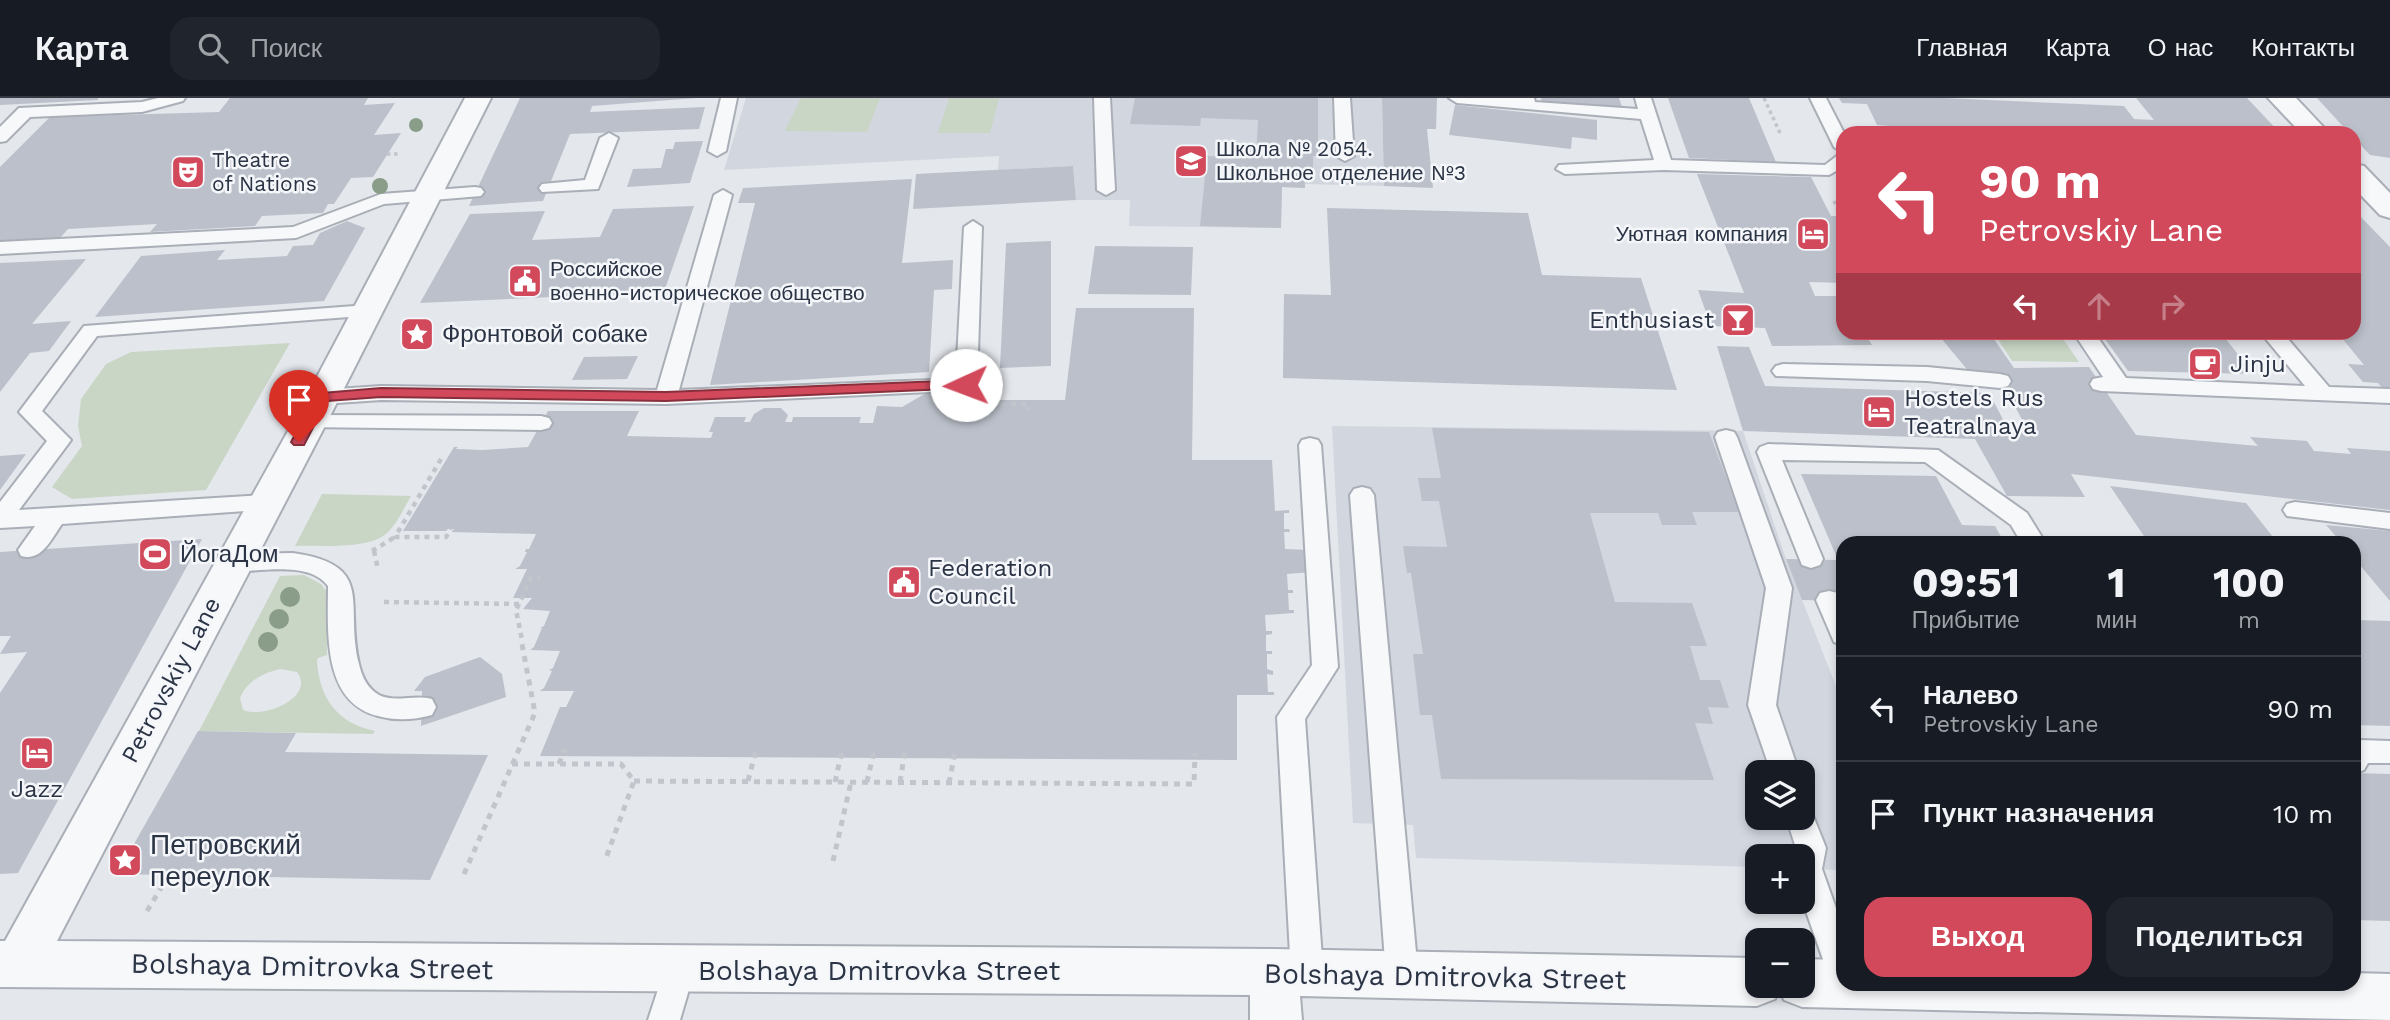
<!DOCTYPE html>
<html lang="ru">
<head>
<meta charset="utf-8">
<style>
	body { margin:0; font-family:"Work Sans",sans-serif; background:#20242c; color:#f1f3f6; height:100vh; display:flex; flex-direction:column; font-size:26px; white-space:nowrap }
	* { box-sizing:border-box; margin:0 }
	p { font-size:23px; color:#9ea1a6 }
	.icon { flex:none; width:38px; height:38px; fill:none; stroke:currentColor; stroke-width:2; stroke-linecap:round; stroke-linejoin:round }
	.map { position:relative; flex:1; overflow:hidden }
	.side { position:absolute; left:1836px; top:438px; width:525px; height:455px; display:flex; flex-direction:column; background:#171b24; border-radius:21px; box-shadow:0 4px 10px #0003 }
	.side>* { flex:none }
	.guide { position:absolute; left:1836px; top:28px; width:525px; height:214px; border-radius:21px; box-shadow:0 4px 10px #0003; background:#d1495b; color:#fff; overflow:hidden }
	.controls { position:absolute; left:1745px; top:662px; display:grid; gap:14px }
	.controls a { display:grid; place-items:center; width:70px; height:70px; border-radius:14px; background:#171b24; box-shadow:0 4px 10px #0003; font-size:35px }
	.pin { position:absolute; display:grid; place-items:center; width:60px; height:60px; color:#fff; margin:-72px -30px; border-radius:50% 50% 50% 0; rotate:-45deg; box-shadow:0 0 7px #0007 }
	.pin .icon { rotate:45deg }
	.me { position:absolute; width:77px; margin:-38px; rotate:268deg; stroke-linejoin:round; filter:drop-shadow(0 0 5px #0008) }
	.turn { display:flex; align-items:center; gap:24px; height:147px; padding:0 28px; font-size:32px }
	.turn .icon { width:91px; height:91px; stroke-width:2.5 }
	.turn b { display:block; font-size:49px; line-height:60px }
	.lanes { display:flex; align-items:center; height:66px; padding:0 28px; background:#0003; justify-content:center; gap:35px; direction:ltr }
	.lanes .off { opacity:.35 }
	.eta { display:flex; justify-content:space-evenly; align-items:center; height:119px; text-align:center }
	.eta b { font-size:42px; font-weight:700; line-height:49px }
	.primary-button { display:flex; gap:14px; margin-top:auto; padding:14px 28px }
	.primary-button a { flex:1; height:80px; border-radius:21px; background:#d1495b; color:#fff; font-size:28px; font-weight:700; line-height:80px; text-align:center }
	.primary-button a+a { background:#20242c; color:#f1f3f6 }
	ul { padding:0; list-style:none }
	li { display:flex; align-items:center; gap:21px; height:105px; padding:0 28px; border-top:2px solid #363941 }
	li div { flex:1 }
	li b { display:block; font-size:26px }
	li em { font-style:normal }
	header { display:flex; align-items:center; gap:42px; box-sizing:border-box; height:98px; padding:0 35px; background:#171b24; border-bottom:2px solid #363941 }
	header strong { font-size:33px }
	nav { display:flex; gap:38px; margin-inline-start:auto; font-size:24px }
	.search { width:490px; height:63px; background:#20242c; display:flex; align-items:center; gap:18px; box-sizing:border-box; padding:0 24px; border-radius:21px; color:#9ea1a6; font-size:26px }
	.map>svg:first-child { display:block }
	.built { fill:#d2d6de; fill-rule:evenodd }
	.green { fill:#c9d6c5; fill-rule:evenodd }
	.building { fill:#bbc0ca }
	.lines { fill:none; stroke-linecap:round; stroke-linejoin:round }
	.service-casing { stroke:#a9aeb7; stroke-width:4 }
	.pedestrian-casing { stroke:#a9aeb7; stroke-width:4 }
	.minor-casing { stroke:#a9aeb7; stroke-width:4 }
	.path-far2 { stroke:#c2c5cb; stroke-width:3.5; stroke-dasharray:3.5 3.5; stroke-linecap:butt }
	.path-far1 { stroke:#c2c5cb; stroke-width:4.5; stroke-dasharray:5 5; stroke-linecap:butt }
	.path { stroke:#c2c5cb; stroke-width:5; stroke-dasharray:6 6; stroke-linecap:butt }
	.service { fill:#f7f8fa; fill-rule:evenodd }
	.pedestrian { fill:#f7f8fa; fill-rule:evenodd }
	.minor { fill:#f7f8fa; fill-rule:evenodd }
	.tree { fill:#899d89 }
	.route { fill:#d1495b; stroke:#882f3b; stroke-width:2 }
	.labels { text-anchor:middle; stroke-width:5; stroke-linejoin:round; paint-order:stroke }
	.far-poi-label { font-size:21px; fill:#2b3445; stroke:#f4f6f9; text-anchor:start }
	.poi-label { font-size:24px; fill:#2b3445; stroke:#f4f6f9; text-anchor:start }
	.street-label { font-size:24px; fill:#2b3445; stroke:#f4f6f9 }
	.near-poi-label { font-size:28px; fill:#2b3445; stroke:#f4f6f9; text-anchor:start }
	.near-street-label { font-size:28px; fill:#2b3445; stroke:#f4f6f9 }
</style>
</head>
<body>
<header>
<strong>Карта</strong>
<div class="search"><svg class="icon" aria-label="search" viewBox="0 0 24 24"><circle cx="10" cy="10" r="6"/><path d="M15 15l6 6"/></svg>Поиск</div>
<nav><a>Главная</a><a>Карта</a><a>О нас</a><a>Контакты</a></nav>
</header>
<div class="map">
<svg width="2390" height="922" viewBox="0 0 2390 922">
	<rect width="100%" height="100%" fill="#e4e7ec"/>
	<g class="built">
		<polygon points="746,0 1382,0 1384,88 1305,86 1305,90 1282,89 1281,130 1129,128 1130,102 1076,102 1073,68 998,72 999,58 724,72"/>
		<path d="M1332 328 1743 333 1786 461 1843 606V731H1838L1843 743V772L1803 771 1802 758H1757V769L1416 760 1413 727 1353 725ZM1757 674H1802V719H1757Z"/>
	</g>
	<g class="green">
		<polygon points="801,0 880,0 867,34 785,33"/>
		<polygon points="949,0 999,0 990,35 938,35"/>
		<polygon points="1994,235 2059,235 2079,264 2012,263"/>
		<polygon points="290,245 206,392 72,401 52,389 82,348 78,328 81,301 106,266 131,254"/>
		<path d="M322 396 411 398C404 410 397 426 387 435 369 452 320 447 295 448Z"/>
		<path d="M304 477 321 486 326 493 327 557 318 560 317 562C319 600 337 625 375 633L373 636 199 633 280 478ZM280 571 297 574C316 599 264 621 243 612L240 600C247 583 263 575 280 571Z"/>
	</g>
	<g class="building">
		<polygon points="0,0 98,0 98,2 0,7"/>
		<polygon points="230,0 368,0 364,7 395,5 374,37 401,35 373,79 351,80 334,106 328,106 323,115 262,118 255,128 150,134 157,126 68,131 60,140 0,143 0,69 50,19 219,14"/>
		<polygon points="520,0 696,0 592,8 590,14 705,9 699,31 570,36 543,103 469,108"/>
		<polygon points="1135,0 1318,0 1318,58 1313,58 1313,70 1304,70 1305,90 1282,89 1281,130 1200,128 1207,58 1256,59 1258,22 1201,20 1200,28 1130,26"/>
		<polygon points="1382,0 1437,0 1436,31 1427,31 1433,90 1384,88"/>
		<polygon points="1541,0 1619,0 1622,9 1542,5"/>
		<polygon points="1668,0 1749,0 1776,64 1689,60"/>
		<polygon points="1839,0 1943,0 2124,8 2134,21 2154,22 2136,0 2247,0 2280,35 1979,35 1877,27 1867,6 1842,5"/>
		<polygon points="2317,0 2390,0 2390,60 2370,57 2354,40 2354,35 2349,35"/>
		<polygon points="1455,7 1597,22 1597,42 1572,39 1571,51 1449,37"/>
		<polygon points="703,43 690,85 627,89 633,71 661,70 666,51 673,51 675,44"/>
		<polygon points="1073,68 1076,102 913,111 916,76"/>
		<polygon points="1697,76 1811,79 1831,118 1843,118 1843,185 1809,184 1815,198 1843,198 1843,234 1864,234 1872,247 1772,248 1765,230 1711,228 1698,192 1744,195"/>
		<polygon points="912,81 902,165 953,162 952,191 934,192 929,274 710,287 755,105 738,105 743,90"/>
		<polygon points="694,108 664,194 420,205 470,116 545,113 532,142 600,139 613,111"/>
		<polygon points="1327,110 1528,115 1542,177 1641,180 1677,292 1283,280 1284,196 1331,197"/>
		<polygon points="2354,112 2390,149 2390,299 2378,285 2363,284 2348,266 2364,267 2337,234 2354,234"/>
		<polygon points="347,123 365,130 324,203 95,219 141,158 225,152 217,162 287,158 293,148 313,147 320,135"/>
		<polygon points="1051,143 1051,268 1000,270 1006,145"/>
		<polygon points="1095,148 1193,149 1191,197 1088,196"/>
		<polygon points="86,161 32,226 71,223 49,253 30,255 0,294 0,165"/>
		<polygon points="1076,210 1194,210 1192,362 1272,362 1275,413 1289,412 1289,415 1284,415 1284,431 1289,431 1290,434 1284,434 1285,451 1309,452 1311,474 1287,476 1288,492 1293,492 1293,495 1288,495 1289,512 1294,512 1294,515 1265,517 1266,533 1272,533 1272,536 1266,537 1266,553 1272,553 1272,556 1267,556 1267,571 1273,573 1273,577 1267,576 1268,594 1274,594 1274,597 1237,597 1237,662 540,658 560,609 566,609 574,593 540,593 544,590 552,573 549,572 553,570 560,553 530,552 534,549 542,530 540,530 544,528 550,513 523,511 532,500 513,500 527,471 515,471 520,468 527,454 525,454 526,451 529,451 536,436 452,434 454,431 448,431 446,433 403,433 454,349 458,349 456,351 483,352 528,349 548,313 639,313 627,338 711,340 713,334 709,334 715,319 746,319 744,324 750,324 754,316 764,310 781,310 788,317 785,324 792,324 793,319 861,319 859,325 873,325 877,308 902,309 928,294 948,309 970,309 970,311 980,311 982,302 1065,302"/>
		<polygon points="1936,234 1989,234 2014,270 2089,269 2136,337 2258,348 2250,339 2307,343 2314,353 2351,356 2347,350 2390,353 2390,412 2071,376 2085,399 2007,398 1975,341 1743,333 1717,248 1749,249 1765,288 1989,295 2006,327 2025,327 1996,274 1970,275"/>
		<polygon points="2100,234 2220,234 2254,276 2128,273"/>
		<polygon points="638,258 627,281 572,282 584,259"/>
		<polygon points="1432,330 1709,334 1739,414 1692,414 1697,427 1662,427 1658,415 1590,415 1615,504 1692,505 1707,548 1690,548 1700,582 1720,582 1729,610 1708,609 1713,626 1695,625 1714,682 1441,681 1432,617 1420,617 1413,556 1423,556 1411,475 1407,475 1403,448 1447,449 1439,403 1422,403 1418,380 1441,380"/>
		<polygon points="26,356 0,392 0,358"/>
		<polygon points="1801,376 1936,378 1962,427 1995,428 2004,444 1843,444 1843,503 1802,502 1786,461 1838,462"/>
		<polygon points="2110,388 2246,405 2277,444 2148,444"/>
		<polygon points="2326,427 2390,433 2390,503 2354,460 2354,444 2341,444"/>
		<polygon points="202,441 18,775 0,776 0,595 27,554 0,556 11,538 0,538 0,454"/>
		<polygon points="2354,522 2390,523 2390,628 2354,627"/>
		<polygon points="480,559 502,576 506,599 421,628 422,593 414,593 425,579"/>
		<polygon points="198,633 296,635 285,654 488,657 430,782 117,776"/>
		<polygon points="2354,675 2390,676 2390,823 2354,822"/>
	</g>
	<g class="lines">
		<g class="service-casing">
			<g id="service">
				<polygon points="158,0 185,0 183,3 142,14 30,19 6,43 0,44 0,29 19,10 142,4"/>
				<polygon points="721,0 737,0 726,53 717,58 708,53"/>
				<polygon points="1094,0 1110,0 1115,92 1106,97 1097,92"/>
				<polygon points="1334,0 1350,0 1354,58 1345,63 1336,58"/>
				<polygon points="1449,0 1534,0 1535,4 1638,11 1635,0 1651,0 1671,62 1825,67 1842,54 1834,49 1810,0 1826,0 1844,35 1843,69 1829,77 1664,72 1565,76 1556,71 1559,67 1654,62 1641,21 1457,5"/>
				<polygon points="609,35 618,40 598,91 542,94 539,90 542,86 585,82 600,40"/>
				<polygon points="475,89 481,90 484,94 481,98 384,106 296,140 0,156 0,144 293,129 381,96"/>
				<polygon points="723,92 732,97 679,292 956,281 964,129 973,123 982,129 977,287 974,292 666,306 381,302 322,306 314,304 311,299 314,294 322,292 381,288 657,292 714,97"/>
				<path d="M368 207 375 209 378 213 375 217 97 238 42 313 71 342 19 412 266 397 274 399 278 405 274 411 62 426C51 441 42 464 21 458L18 452 35 428 0 430V404L47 343 19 314 84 228Z"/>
				<polygon points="2073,234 2094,234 2126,280 2305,288 2260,234 2282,234 2329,289 2390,291 2390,305 2101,293 2093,291 2090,286 2093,281 2103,279"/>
				<polygon points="1783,266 1927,269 2000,276 2008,278 2011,283 2008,288 2000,290 1927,283 1776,278 1772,273 1776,268"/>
				<polygon points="310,317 541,318 549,320 552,325 549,330 541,332 302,329 299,324 302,319"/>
				<polygon points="1726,332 1734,334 1737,339 1792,490 1776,607 1799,674 1771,674 1748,607 1766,490 1715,339 1718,334"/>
				<polygon points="1310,340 1318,342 1321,347 1338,569 1305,621 1323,875 1318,886 1307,890 1296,886 1291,875 1277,619 1312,567 1299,347 1302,342"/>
				<polygon points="1768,346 1938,352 2027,415 2045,444 2021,444 2011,427 1925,364 1782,362 1823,461 1820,467 1811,470 1802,467 1757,354 1760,349"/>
				<polygon points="1362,389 1370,391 1374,397 1418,876 1413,887 1402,891 1391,887 1386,876 1350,397 1354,391"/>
				<polygon points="2295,404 2390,415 2390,431 2287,418 2283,412 2287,406"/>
				<path d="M293 455C377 467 344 506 359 566 362 579 367 590 379 597 395 605 415 596 432 601L436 609 432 617C414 622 396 623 378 618 322 604 328 534 328 488 310 463 261 473 234 474L225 471 222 465 225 459 234 456Z"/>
				<polygon points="1829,493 1838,495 1843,505 1843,547 1834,544 1816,502 1820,495"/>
				<polygon points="2359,642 2390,643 2390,665 2368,665 2364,672 2354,676 2354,643"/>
				<polygon points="1802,707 1810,710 1826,750 1822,771 1843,830 1843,886 1855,886 1843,891 1832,887 1802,802 1802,758 1795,758 1796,750 1786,719 1802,719"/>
				<polygon points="679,856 690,861 695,871 680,922 648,922 668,861"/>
			</g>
		</g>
		<g class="pedestrian-casing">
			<g id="pedestrian">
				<polygon points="2268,0 2296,0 2329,35 2301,35"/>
				<polygon points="2354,66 2364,68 2390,95 2390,120 2380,117 2354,90"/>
			</g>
		</g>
		<g class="minor-casing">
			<polygon id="minor" points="465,0 491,0 327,324 57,843 1274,851 1757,860 1757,887 1802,887 1802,861 1843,862 1843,886 2354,886 2354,875 2390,876 2390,922 1802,909 1784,902 1779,890 1775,901 1757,908 1300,898 1302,922 1250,922 1250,897 0,889 0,843 5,843 293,324"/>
		</g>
		<g class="path-far2">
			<polyline points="1764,0 1780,35"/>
			<polyline points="387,56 400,56"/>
			<polyline points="1834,103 1841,118"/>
		</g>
		<g class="path-far1">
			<polyline points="1001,306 1028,306 1027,312"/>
			<polyline points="441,361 395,439 446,439 451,431"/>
			<polyline points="372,453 395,439"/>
			<polyline points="374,453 378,471"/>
			<polyline points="384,504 519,506 531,480 541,480"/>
			<polyline points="519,506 516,512 522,542"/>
		</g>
		<g class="path">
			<polyline points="512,666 621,666 634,683 606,760"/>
			<polyline points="559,666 565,651"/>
			<polyline points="634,683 1194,686 1195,655"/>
			<polyline points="748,683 756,652"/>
			<polyline points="835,684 842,653"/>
			<polyline points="867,684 874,653"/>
			<polyline points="900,684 905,653"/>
			<polyline points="949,685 955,654"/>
			<polyline points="833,763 851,684"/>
			<polyline points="464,776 535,615 521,541"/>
			<polyline points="147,813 161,790"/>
		</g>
		<use href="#service" class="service"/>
		<use href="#pedestrian" class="pedestrian"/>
		<use href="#minor" class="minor"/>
	</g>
	<g class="tree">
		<circle cx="416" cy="27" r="7"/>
		<circle cx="380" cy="88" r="8"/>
		<circle cx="290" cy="499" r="10"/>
		<circle cx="279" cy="521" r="10"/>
		<circle cx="268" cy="544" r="10"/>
	</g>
	<polygon class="route" points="966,282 973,287 971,290 666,303 381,299 327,303 304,347 294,347 291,344 315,299 322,295 381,290 666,294"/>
	<defs>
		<g id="school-square" transform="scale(1.75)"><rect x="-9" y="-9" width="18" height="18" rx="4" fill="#d1495b" stroke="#f4f6f9"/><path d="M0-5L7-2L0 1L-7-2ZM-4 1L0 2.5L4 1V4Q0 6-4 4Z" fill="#fff"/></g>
		<g id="theatre-square" transform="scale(1.75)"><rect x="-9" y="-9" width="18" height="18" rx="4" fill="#d1495b" stroke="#f4f6f9"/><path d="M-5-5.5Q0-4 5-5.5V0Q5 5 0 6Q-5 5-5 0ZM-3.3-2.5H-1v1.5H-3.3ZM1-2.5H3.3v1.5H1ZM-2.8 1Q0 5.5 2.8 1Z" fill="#fff"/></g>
		<g id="hotel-square" transform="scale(1.75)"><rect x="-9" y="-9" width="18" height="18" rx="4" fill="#d1495b" stroke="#f4f6f9"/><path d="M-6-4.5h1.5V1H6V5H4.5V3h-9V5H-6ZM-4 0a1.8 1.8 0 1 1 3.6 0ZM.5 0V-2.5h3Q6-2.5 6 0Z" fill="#fff"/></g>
		<g id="civic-square" transform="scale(1.75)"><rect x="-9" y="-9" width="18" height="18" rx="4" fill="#d1495b" stroke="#f4f6f9"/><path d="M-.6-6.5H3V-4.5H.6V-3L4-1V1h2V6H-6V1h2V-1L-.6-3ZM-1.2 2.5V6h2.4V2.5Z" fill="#fff"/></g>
		<g id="bar-square" transform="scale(1.75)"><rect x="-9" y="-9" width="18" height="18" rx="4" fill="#d1495b" stroke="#f4f6f9"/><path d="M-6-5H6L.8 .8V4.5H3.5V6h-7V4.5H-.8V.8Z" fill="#fff"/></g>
		<g id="sight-square" transform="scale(1.75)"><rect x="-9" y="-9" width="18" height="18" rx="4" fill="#d1495b" stroke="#f4f6f9"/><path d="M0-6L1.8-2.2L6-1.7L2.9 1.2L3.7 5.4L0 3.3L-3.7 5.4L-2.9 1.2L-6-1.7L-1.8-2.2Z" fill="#fff"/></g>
		<g id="cafe-square" transform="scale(1.75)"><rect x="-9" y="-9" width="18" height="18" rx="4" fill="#d1495b" stroke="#f4f6f9"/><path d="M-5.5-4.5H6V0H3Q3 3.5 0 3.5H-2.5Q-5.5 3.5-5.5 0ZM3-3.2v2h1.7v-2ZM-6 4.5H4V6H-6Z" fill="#fff"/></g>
		<g id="stadium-square" transform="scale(1.75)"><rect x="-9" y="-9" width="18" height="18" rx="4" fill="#d1495b" stroke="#f4f6f9"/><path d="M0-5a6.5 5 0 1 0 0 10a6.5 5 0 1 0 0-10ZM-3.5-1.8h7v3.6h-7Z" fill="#fff"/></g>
	</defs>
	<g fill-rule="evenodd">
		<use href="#school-square" x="1191" y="63"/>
		<use href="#theatre-square" x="188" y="74"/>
		<use href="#hotel-square" x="1813" y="136"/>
		<use href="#civic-square" x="525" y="183"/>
		<use href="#bar-square" x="1738" y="222"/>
		<use href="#sight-square" x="417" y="236"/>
		<use href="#cafe-square" x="2205" y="266"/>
		<use href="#hotel-square" x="1879" y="314"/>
		<use href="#stadium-square" x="155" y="456"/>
		<use href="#civic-square" x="904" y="484"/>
		<use href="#hotel-square" x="37" y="655"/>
		<use href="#sight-square" x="125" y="762"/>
	</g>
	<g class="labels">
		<g class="far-poi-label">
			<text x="1216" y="58">Школа № 2054.<tspan x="1216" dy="24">Школьное отделение №3</tspan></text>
			<text x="212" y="69">Theatre<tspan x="212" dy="24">of Nations</tspan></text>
			<text x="1788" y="143" text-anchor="end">Уютная компания</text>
			<text x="550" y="178">Российское<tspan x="550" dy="24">военно-историческое общество</tspan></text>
		</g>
		<g class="poi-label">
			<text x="1714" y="230" text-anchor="end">Enthusiast</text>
			<text x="442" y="244">Фронтовой собаке</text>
			<text x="2230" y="274">Jinju</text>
			<text x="1904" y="308">Hostels Rus<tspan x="1904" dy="28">Teatralnaya</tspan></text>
			<text x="180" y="464">ЙогаДом</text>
			<text x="928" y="478">Federation<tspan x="928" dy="28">Council</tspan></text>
			<text x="37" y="699" text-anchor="middle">Jazz</text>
		</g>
		<g class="street-label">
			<text transform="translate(171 582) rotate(-62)" y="8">Petrovskiy Lane</text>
		</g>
		<g class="near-poi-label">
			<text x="150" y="756">Петровский<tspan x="150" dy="32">переулок</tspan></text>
		</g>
		<g class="near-street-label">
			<text transform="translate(312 868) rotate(1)" y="10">Bolshaya Dmitrovka Street</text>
			<text x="879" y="882">Bolshaya Dmitrovka Street</text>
			<text transform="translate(1445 878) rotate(1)" y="10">Bolshaya Dmitrovka Street</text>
		</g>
	</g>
</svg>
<div class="controls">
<a><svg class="icon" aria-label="layers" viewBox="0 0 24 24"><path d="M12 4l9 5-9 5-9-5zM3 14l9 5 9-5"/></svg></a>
<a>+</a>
<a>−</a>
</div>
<div class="pin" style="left:299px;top:344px;background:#d93025"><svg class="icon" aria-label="arrive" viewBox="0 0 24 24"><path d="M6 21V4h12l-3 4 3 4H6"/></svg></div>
<svg class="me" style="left:966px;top:287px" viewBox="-20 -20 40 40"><circle r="19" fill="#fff"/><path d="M0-13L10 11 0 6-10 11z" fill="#d1495b"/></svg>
<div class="guide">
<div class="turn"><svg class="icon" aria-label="left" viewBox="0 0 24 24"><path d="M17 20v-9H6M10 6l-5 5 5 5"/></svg><div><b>90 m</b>Petrovskiy Lane</div></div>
<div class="lanes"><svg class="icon" aria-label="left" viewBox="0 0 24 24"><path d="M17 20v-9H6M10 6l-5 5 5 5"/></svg><svg class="icon off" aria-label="ahead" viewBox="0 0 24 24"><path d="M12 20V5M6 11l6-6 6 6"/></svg><svg class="icon off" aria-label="right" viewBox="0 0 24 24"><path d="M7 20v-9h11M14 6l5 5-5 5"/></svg></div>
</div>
<section class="side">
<div class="eta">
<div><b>09:51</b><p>Прибытие</p></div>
<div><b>1</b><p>мин</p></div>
<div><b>100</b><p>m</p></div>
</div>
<ul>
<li><svg class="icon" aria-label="left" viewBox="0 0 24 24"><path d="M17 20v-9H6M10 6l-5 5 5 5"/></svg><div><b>Налево</b><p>Petrovskiy Lane</p></div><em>90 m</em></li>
<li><svg class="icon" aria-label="arrive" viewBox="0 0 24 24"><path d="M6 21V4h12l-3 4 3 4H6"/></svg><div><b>Пункт назначения</b></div><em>10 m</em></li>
</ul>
<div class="primary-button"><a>Выход</a><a>Поделиться</a></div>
</section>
</div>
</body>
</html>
